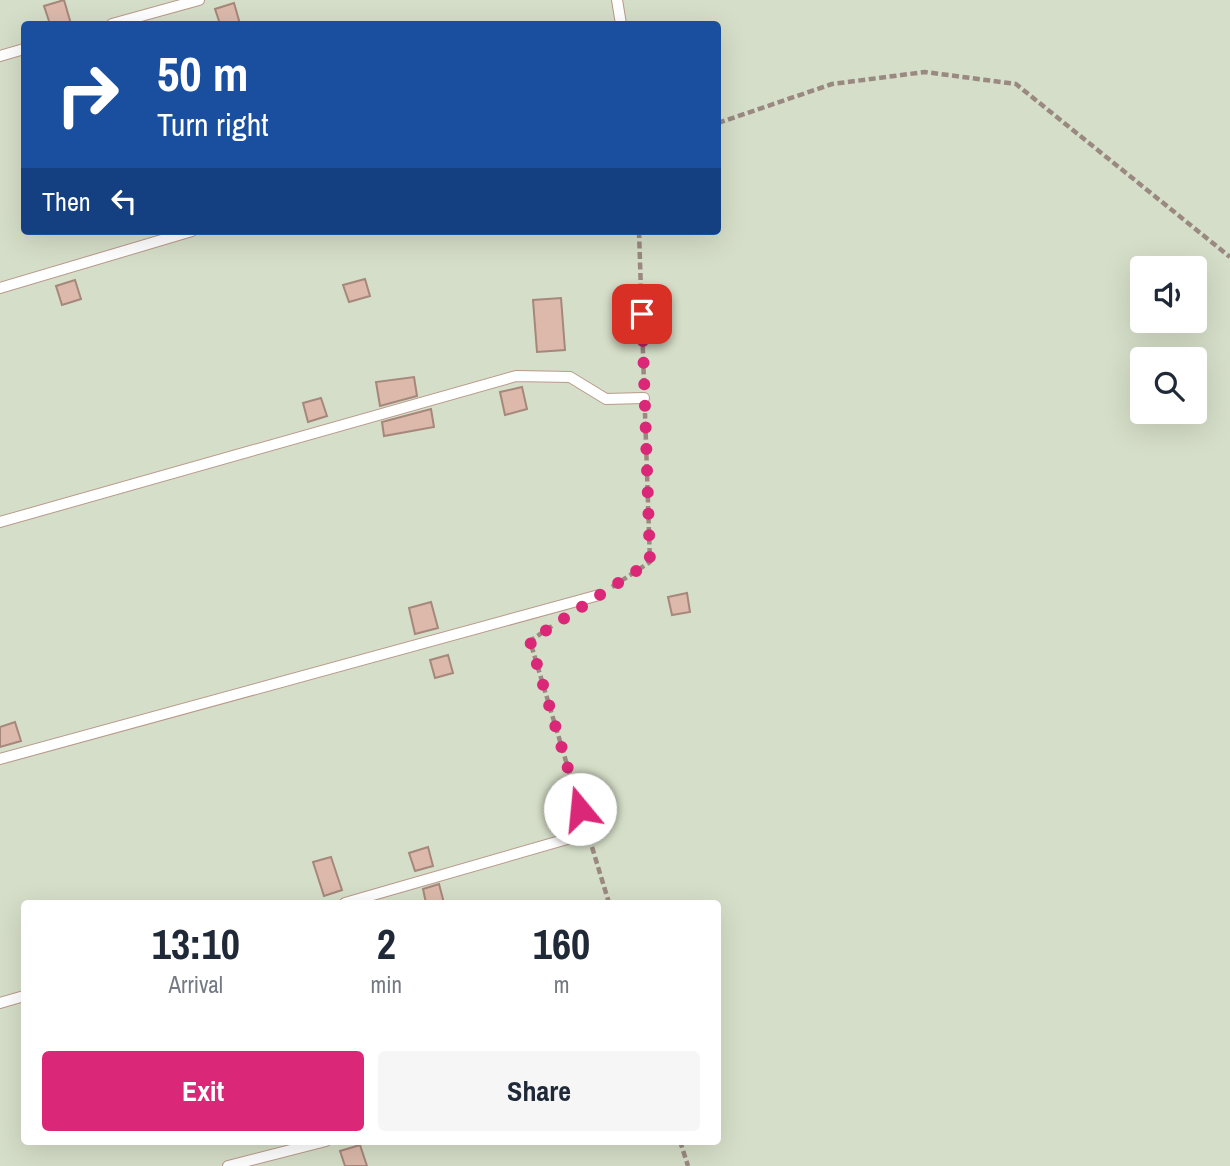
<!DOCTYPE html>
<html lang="en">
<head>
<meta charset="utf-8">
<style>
	body { margin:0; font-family:"Archivo Narrow",sans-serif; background:#f6f6f7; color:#1f2937; height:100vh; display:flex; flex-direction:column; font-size:26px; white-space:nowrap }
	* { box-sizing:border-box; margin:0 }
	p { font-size:23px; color:#747a83 }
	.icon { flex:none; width:38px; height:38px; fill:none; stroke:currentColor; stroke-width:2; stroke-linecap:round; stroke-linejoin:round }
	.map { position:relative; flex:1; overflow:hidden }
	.side { position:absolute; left:21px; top:900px; width:700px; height:245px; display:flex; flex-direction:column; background:#fff; border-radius:7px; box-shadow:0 7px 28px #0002 }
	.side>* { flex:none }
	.guide { position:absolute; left:21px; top:21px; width:700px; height:214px; border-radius:7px; box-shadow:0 7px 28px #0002; background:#1a4fa0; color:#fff; overflow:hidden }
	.fabs { position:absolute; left:1130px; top:256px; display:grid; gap:14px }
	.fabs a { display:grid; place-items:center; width:77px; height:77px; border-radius:7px; background:#fff; box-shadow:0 7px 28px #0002; font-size:35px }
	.pin { position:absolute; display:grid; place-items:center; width:60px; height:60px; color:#fff; margin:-30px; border-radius:14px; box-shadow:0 4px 10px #0006 }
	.me { position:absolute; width:77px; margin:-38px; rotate:343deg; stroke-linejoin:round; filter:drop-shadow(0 0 5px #0008) }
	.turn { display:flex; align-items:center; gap:24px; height:147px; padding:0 21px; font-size:32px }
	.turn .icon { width:91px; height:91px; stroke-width:2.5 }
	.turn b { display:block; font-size:49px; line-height:60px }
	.then { display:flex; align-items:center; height:66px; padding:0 21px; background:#0003; gap:14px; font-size:26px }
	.eta { display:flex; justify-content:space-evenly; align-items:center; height:119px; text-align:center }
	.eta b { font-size:42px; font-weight:700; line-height:49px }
	.cta { display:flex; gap:14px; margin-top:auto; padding:14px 21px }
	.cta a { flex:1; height:80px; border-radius:7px; background:#db2777; color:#fff; font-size:28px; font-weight:700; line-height:80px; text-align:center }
	.cta a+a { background:#f6f6f7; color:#1f2937 }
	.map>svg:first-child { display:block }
	.green { fill:#d5dec8; fill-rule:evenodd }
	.building { fill:#dcb9aa; stroke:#a6877b; stroke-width:2 }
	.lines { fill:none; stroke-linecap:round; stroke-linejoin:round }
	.lane-casing { stroke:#b99a8b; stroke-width:12 }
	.path { stroke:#9a8981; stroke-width:4.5; stroke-dasharray:7 3.5; stroke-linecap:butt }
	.lane { stroke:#fff; stroke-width:10 }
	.route { stroke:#db2777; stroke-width:12; stroke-dasharray:0 21.6 }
</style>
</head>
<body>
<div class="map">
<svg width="1230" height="1166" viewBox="0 0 1230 1166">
	<rect width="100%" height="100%" fill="#fbe7dd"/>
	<path class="green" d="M0 0H1230V1166H0ZM24 24H718V231H24ZM1143 268H1195V320H1143ZM1143 359H1195V411H1143ZM24 903H718V1141H24Z"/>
	<g class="building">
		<polygon points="64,0 71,24 50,24 44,6"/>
		<polygon points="234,3 240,24 220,24 215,9"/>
		<polygon points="365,279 370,296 349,302 343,285"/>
		<polygon points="75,280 81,299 62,305 56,286"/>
		<polygon points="561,298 565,350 537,352 533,300"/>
		<polygon points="414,377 417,396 380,406 376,382"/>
		<polygon points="522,387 527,409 505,415 500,392"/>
		<polygon points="321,398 327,416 308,422 303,403"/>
		<polygon points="431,409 434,427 384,436 382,422"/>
		<polygon points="687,593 690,612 672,615 668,597"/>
		<polygon points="431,602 438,628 415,634 409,608"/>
		<polygon points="448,655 453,673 435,678 430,660"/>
		<polygon points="15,722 21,741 0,747 0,727"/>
		<polygon points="428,847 433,866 415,871 409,853"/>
		<polygon points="331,857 342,890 324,896 313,862"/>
		<polygon points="439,884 444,903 426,903 423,889"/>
		<polygon points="360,1145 367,1166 345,1166 340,1151"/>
	</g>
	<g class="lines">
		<g class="lane-casing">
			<g id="lane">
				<polyline points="617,0 621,24"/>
				<polyline points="112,24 199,0"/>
				<polyline points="0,56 24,49"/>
				<polyline points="0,288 192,231"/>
				<polyline points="0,522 516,376 570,377 606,399 644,398"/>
				<polyline points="0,759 599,595"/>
				<polyline points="345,903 588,833"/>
				<polyline points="0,1003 24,996"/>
				<polyline points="228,1166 326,1141"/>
			</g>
		</g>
		<g class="path">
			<polyline points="718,123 832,84 925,72 1016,84 1230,257"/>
			<polyline points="639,231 644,383"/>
			<polyline points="612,587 650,562 645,413"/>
			<polyline points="552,626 530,641 583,818"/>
			<polyline points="592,847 609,903"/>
			<polyline points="680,1141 688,1166"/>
		</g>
		<use href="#lane" class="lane"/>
	</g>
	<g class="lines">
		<polyline class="route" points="580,809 530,641 650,562 642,314"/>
	</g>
</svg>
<div class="fabs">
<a><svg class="icon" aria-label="sound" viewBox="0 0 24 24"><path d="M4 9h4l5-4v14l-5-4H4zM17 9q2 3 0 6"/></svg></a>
<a><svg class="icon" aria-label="search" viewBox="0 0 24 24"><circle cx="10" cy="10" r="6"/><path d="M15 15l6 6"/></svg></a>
</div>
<div class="pin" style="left:642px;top:314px;background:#d93025"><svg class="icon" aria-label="arrive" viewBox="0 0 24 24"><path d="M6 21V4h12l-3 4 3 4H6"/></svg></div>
<svg class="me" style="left:580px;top:809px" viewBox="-20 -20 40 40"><circle r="19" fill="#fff"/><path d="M0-13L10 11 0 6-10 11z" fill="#db2777"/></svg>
<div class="guide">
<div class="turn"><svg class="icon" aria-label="right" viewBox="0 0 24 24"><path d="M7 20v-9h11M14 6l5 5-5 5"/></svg><div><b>50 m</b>Turn right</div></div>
<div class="then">Then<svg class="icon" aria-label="left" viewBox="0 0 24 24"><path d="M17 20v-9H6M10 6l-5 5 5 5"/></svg></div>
</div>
<section class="side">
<div class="eta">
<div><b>13:10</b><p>Arrival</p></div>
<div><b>2</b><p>min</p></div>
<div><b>160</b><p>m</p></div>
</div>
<div class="cta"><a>Exit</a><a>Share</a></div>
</section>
</div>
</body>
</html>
